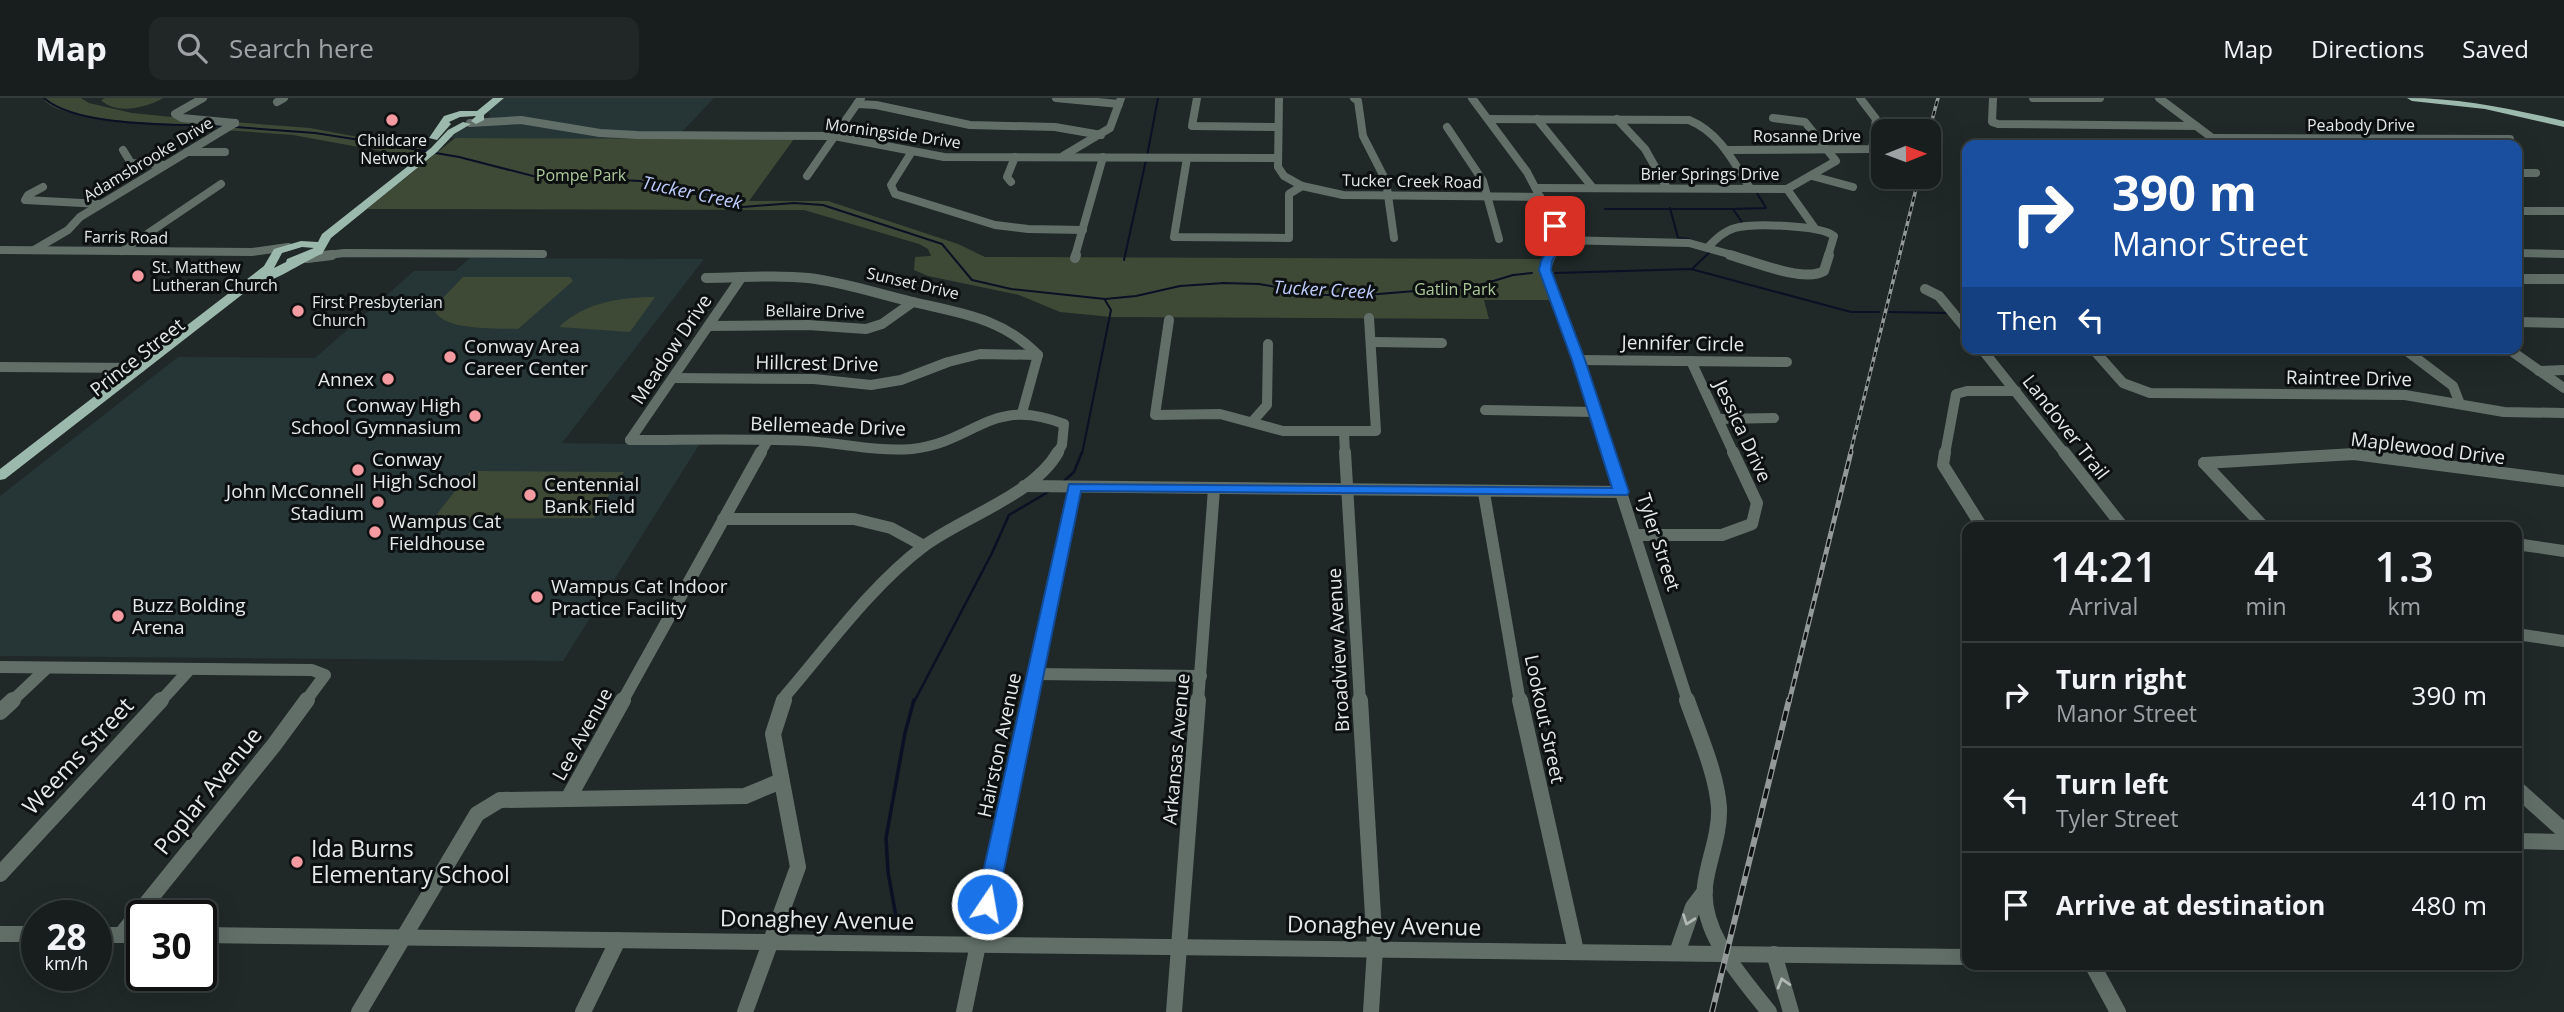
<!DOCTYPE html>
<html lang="en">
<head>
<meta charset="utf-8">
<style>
	body { margin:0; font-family:"Open Sans",sans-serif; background:#212727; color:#f1f3f6; height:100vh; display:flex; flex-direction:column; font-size:26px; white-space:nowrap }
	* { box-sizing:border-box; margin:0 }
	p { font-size:23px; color:#9fa2a4 }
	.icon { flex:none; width:38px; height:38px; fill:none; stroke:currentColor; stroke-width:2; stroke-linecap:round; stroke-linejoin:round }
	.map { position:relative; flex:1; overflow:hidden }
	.side { position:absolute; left:1962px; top:424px; width:560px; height:448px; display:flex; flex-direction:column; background:#181e1e; border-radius:14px; box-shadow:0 7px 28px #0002,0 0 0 2px #363c3c }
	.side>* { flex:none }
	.hud { position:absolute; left:1962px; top:42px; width:560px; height:214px; border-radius:14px; box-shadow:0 7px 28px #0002,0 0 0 2px #363c3c; background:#1a4fa0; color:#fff; overflow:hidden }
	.needle { width:46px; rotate:89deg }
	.fabs { position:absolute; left:1871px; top:21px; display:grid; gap:14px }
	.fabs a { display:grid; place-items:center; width:70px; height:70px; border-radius:14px; background:#181e1e; box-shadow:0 7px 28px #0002,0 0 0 2px #363c3c; font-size:35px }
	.speed { position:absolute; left:21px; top:802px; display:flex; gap:14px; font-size:35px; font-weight:700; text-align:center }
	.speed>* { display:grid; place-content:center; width:91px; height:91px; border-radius:50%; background:#181e1e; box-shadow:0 7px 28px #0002,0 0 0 2px #363c3c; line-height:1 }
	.speed small { font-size:18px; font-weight:400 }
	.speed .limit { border:4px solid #111; border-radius:10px; background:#fff; color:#111 }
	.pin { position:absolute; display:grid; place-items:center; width:60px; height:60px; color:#fff; margin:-30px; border-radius:14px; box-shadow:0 4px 10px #0006 }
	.me { position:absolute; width:77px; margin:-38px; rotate:12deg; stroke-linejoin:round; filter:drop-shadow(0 0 5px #0008) }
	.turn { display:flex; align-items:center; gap:24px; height:147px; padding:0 35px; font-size:32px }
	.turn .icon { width:91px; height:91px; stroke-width:2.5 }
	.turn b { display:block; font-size:49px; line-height:60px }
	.then { display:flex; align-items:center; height:66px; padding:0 35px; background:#0003; gap:14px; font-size:26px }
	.eta { display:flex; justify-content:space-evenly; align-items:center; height:119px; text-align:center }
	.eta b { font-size:42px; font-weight:600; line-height:49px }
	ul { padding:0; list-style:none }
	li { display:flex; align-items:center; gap:21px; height:105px; padding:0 35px; border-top:2px solid #363c3c }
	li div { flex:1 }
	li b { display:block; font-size:26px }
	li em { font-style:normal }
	header { display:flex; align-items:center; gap:42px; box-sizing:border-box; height:98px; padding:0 35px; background:#181e1e; border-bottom:2px solid #363c3c }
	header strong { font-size:33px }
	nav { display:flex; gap:38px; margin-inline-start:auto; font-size:24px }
	.search { width:490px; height:63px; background:#212727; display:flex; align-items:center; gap:18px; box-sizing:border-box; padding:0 24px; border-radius:14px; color:#9fa2a4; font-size:26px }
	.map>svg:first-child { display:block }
	.built { fill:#263536 }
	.green { fill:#3e4a36 }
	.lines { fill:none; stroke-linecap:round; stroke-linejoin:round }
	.stream-far2 { stroke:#0b1024; stroke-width:2 }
	.stream-far1 { stroke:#0b1024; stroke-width:2.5 }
	.stream { stroke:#0b1024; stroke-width:3.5 }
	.minor-far3 { stroke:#626f69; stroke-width:8 }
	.minor-far2 { stroke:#626f69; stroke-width:10 }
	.minor-far1 { stroke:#626f69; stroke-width:12 }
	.minor { stroke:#626f69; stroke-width:16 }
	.major { fill:#9cb9ad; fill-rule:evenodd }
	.rail-far2-casing { stroke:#939999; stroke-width:3.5 }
	.rail-far1-casing { stroke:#939999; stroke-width:5 }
	.rail-casing { stroke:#939999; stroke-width:6 }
	.rail-far2 { stroke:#0d1010; stroke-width:2; stroke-dasharray:5; stroke-linecap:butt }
	.rail-far1 { stroke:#0d1010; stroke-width:2.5; stroke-dasharray:8; stroke-linecap:butt }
	.rail { stroke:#0d1010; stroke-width:3.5; stroke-dasharray:10; stroke-linecap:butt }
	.oneway { stroke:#b1b8b6 }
	.route { fill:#1a73e8; stroke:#114b97; stroke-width:2 }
	.poi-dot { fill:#f49aa1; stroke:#0d1010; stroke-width:2.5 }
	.labels { text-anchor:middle; stroke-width:6; stroke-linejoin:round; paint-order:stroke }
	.far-street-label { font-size:16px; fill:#e5e9ea; stroke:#0d1010 }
	.far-poi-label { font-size:16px; fill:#e5e9ea; stroke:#0d1010; text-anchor:start }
	.far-park-label { font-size:16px; fill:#acc99a; stroke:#0d1010 }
	.far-water-label { font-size:18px; font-style:italic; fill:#becdfe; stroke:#0d1010 }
	.street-label { font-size:19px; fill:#e5e9ea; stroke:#0d1010 }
	.poi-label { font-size:19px; fill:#e5e9ea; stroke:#0d1010; text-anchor:start }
	.near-street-label { font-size:23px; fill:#e5e9ea; stroke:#0d1010 }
	.near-poi-label { font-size:23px; fill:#e5e9ea; stroke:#0d1010; text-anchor:start }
</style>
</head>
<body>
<header>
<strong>Map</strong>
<div class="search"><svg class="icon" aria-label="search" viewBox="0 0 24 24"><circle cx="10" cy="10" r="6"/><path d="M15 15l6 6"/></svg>Search here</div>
<nav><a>Map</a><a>Directions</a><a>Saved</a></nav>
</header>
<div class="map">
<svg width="2564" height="914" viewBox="0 0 2564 914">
	<rect width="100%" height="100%" fill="#202828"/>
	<g class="built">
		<polygon points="504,0 714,0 680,36 623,35 614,41 451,40 459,32 481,25 490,18 488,13"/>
		<polygon points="470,160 704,161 562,345 699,347 563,563 0,558 0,398 178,259 315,260 414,173 455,173"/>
	</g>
	<g class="green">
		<path d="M43 0H81L89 5 132 15 182 20 310 30 423 51 413 59 293 37 223 32 227 29C195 25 56 27 43 0Z"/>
		<path d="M105 0H163C146 10 116 17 101 2Z"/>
		<polygon points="455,40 794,41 749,103 828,103 958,146 985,159 1543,161 1539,172 1550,202 1484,202 1489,221 1111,219 1060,214 1019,197 928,178 914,172 915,159 931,158 928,151 919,146 804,112 367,111"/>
		<path d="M463 179H570L573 183 518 231C497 230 447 233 435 214L441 202Z"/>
		<path d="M655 199 630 234 559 229C585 204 621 199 655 199Z"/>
		<polygon points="470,374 478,373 624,374 594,420 433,421"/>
	</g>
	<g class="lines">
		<g class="stream-far2">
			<path d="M44 0C77 30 180 26 225 28"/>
			<polyline points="235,29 315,35 360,42 459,59 533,78 640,83 685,95 711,98 743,109 794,105 823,107 942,146 972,182 1011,191 1105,201 1136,198 1180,188 1224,185 1259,186 1321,197 1366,197 1477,188 1513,177 1532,175"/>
			<polyline points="1147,58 1158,0"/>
			<polyline points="1670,110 1678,140 1689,141"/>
			<polyline points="1605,111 1733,111"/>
			<polyline points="1740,126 1742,124 1733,111 1766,110 1757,95"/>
			<polyline points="1124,162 1146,62"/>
			<polyline points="1693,170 1711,153"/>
			<polyline points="1555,175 1691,171 1851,214 1879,214"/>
			<polyline points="1889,214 1947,215"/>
			<polyline points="1959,215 1967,215"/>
			<polyline points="1082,356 1111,212 1105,202"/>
		</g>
		<g class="stream-far1">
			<polyline points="1064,383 1074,374 1082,354"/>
			<polyline points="914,604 992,455 1009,417 1048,394"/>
		</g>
		<polyline class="stream" points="904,832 897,824 888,774 886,740 905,635 914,602"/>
		<g class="minor-far3">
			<polyline points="203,0 175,16 182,20 235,25"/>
			<polyline points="1056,0 1119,6"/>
			<polyline points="1197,0 1192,28 1278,29"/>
			<polyline points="1279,0 1278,69 1284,78 1302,88 1343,97 1540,99"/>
			<polyline points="1354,0 1358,3 1363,38 1386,83 1394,140"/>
			<polyline points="1472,0 1527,74 1558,133 1558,143 1550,158"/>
			<polyline points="1993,0 1992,24 1998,26 2196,28"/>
			<polyline points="2033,0 2100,0"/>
			<polyline points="2159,0 2219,45"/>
			<polyline points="277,4 284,0"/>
			<polyline points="857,6 876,7 970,27 1055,29 1101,37"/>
			<path d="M1488 21 1689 22C1720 35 1733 63 1750 90"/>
			<polyline points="1537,21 1593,90"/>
			<polyline points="1617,21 1645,51 1667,90"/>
			<polyline points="470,25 521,22 600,35 637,37 834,38 944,59 1277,60"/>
			<polyline points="1447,29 1483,83 1499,141"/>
			<polyline points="2213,40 2510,41"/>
			<polyline points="123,52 131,65 164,67"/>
			<polyline points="1726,52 1872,51 1876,21 1860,0"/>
			<polyline points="187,54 225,54"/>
			<polyline points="911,55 891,87 895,96 995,127 1028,131 1083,132"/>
			<polyline points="1063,58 1110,30 1121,0"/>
			<polyline points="1187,60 1174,139 1289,140 1289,96 1302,88"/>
			<polyline points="2516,75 2536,75"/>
			<polyline points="807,78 861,0"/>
			<polyline points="1812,78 1853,89"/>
			<polyline points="1011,84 1007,79 1015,59"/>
			<polyline points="43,89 28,97 25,102 101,106"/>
			<polyline points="1536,90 1787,91 1836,63 1805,24 1773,20"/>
			<polyline points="1787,91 1814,129"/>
			<polyline points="2516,113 2564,113"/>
			<polyline points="1559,142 1689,145 1736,158"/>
			<path d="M1708 149C1716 141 1724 133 1735 130 1753 125 1821 127 1834 138L1828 158"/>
			<polyline points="0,152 252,154 288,149"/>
			<polyline points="34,152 68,132 80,119 235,25"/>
			<polyline points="122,153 221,86"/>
			<polyline points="2516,155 2564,156"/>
			<polyline points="319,158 344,155 543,156"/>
			<polyline points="1075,158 1103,59"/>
		</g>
		<g class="minor-far2">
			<polyline points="1551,157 1545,172 1579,262 1609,356"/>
			<path d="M1730 157C1752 163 1804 185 1824 173L1829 157"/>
			<polyline points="307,160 332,157"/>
			<polyline points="1075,160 1076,157"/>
			<path d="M706 180C740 180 774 176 808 180 844 184 878 196 913 204 960 215 1003 220 1038 257L1022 315"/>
			<polyline points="2516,181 2564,181"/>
			<polyline points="1925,191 1939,198 1967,232"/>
			<polyline points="1169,222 1155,317 1220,316 1283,333 1376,333 1369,220"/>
			<polyline points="2516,224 2564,225"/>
			<polyline points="709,228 808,227 866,231 882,226 913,204"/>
			<polyline points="1372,244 1442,245"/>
			<polyline points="1981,250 2065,356"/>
			<polyline points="2092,250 2123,285 2150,295 2405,297 2504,314 2564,315"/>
			<polyline points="2403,250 2453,288 2460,306"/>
			<polyline points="2507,250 2564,290"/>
			<polyline points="1579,262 1787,264"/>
			<polyline points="1691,263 1734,356"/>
			<polyline points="0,269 140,270"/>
			<polyline points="2539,273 2564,272"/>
			<polyline points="673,280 814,281 871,287 901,282 948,264 980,256 1038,257"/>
			<polyline points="1485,312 1595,314"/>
			<polyline points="1718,321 1774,320"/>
			<polyline points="1252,324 1267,307 1268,246"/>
			<polyline points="1344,334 1345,356"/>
			<path d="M630 342C689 342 747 340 806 343 841 345 876 354 912 351 976 344 991 297 1064 326L1062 347 1057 356"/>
			<polyline points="630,342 741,180"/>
			<polyline points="760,356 768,342"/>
			<polyline points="1945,356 1956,296 1967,293 2016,293"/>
		</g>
		<g class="minor-far1">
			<polyline points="1345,354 1360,604"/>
			<polyline points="1608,354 1688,604"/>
			<polyline points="1945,354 1943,367 1982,429"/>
			<polyline points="2064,354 2123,429"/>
			<polyline points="2204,365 2354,356 2564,383"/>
			<polyline points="2204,365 2264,429"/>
			<polyline points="1024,388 1621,394"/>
			<polyline points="1484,395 1520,604"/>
			<polyline points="723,421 854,421 891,430 924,448"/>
			<polyline points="1635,437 1722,437 1752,426 1757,405 1733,354"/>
			<polyline points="2516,446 2564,453"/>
			<polyline points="2516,536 2564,543"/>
			<polyline points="0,569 312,572 325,577 305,604"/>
			<polyline points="1036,576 1201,578"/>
			<polyline points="11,604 47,570"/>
			<polyline points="160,604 190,571"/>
			<polyline points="622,604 761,354"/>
			<path d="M784 604 786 597C828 548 872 487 924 448 963 419 1034 397 1058 354"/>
			<polyline points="1029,604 1074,389"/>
			<polyline points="1198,604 1214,391"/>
		</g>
		<g class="minor">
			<polyline points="1360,602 1375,851 1371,914"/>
			<polyline points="1520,602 1576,853"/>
			<path d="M1687 602C1698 634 1717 676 1719 710 1720 737 1708 762 1705 788 1700 836 1742 879 1769 914"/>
			<polyline points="0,614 13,602"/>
			<polyline points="2516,690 2564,733"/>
			<polyline points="568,701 745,698 781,683"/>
			<polyline points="2516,743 2564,744"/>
			<polyline points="0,776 161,602"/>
			<polyline points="0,836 37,836"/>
			<polyline points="96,837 142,837"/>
			<polyline points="121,837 274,647 307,602"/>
			<polyline points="201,837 1967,859"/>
			<polyline points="1677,855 1693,809 1705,793"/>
			<polyline points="1774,856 1791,914"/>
			<polyline points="2092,866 2118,914"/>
			<polyline points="359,914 477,716 500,702 568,701 623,602"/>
			<polyline points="583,914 618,842"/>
			<polyline points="745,914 798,769 773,636 784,602"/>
			<polyline points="964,914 1029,602"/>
			<polyline points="1174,914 1198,602"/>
		</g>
		<g class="major">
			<polygon points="493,0 504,0 484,17 484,22 476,26 471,23 476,18 460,19 449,24 451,26 437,42 429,40 444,18 460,13 477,13"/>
			<path d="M2407 0C2461 0 2512 11 2564 23V29L2485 11 2412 3Z"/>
			<path d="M463 24 471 26 454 36 437 54 331 140 322 156C308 161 272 185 263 184L262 181 5 381 0 382V371L264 168 274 151 301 143 318 144 322 136 431 50 448 32ZM302 149 314 150 287 161 286 164 274 170 282 155Z"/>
		</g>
		<g class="rail-far2-casing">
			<g id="rail-far2">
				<polyline points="1928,37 1938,0"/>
				<polyline points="1850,356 1919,79"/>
			</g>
		</g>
		<g class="rail-far1-casing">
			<polyline id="rail-far1" points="1789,604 1851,354"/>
		</g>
		<g class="rail-casing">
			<polyline id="rail" points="1712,914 1789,602"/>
		</g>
		<use href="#rail-far2" class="rail-far2"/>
		<use href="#rail-far1" class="rail-far1"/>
		<use href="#rail" class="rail"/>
	</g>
	<defs><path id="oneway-chevron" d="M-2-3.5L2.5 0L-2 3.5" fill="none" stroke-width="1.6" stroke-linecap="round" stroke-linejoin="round" transform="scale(1.75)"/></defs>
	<g class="oneway">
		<use href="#oneway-chevron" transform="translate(1688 822) rotate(110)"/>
		<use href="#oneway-chevron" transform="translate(1783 885) rotate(-106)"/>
	</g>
	<polygon class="route" points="1551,125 1559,125 1564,142 1552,163 1551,172 1585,262 1629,394 1627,397 1081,393 997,806 994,811 987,814 979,811 976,806 1069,386 1612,390 1572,262 1539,172 1541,163 1553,142"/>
	<g class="poi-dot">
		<circle cx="392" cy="22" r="7"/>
		<circle cx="138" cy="178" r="7"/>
		<circle cx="298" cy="213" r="7"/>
		<circle cx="450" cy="259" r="7"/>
		<circle cx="388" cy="281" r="7"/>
		<circle cx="475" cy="318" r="7"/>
		<circle cx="358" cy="372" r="7"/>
		<circle cx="530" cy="397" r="7"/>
		<circle cx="378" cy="404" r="7"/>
		<circle cx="375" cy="434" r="7"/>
		<circle cx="537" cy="499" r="7"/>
		<circle cx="118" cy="518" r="7"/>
		<circle cx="297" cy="764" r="7"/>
	</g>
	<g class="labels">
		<g class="far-street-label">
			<text x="2361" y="33">Peabody Drive</text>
			<text transform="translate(893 35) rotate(8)" y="6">Morningside Drive</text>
			<text x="1807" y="44">Rosanne Drive</text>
			<text transform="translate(148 61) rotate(-31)" y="6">Adamsbrooke Drive</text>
			<text x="1710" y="82">Brier Springs Drive</text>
			<text transform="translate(1412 83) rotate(1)" y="6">Tucker Creek Road</text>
			<text transform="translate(126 139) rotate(1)" y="6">Farris Road</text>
			<text transform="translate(913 185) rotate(13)" y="6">Sunset Drive</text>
			<text transform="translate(815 213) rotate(1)" y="6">Bellaire Drive</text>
		</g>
		<g class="far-poi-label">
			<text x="392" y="48" text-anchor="middle">Childcare<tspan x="392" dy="18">Network</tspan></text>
			<text x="152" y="175">St. Matthew<tspan x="152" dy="18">Lutheran Church</tspan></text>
			<text x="312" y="210">First Presbyterian<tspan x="312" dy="18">Church</tspan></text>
		</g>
		<g class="far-park-label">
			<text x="581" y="83">Pompe Park</text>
			<text x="1455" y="197">Gatlin Park</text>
		</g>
		<g class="far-water-label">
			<text transform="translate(692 95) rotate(12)" y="6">Tucker Creek</text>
			<text transform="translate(1324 192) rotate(3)" y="6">Tucker Creek</text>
		</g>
		<g class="street-label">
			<text transform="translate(1683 245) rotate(1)" y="7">Jennifer Circle</text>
			<text transform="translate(671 251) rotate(-56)" y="7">Meadow Drive</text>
			<text transform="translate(137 259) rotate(-38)" y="7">Prince Street</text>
			<text transform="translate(817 265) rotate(1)" y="7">Hillcrest Drive</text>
			<text transform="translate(2349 280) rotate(1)" y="7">Raintree Drive</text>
			<text transform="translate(828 328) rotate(2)" y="7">Bellemeade Drive</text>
			<text transform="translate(2066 329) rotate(52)" y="7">Landover Trail</text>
			<text transform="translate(1743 333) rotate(65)" y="7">Jessica Drive</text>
			<text transform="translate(2428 350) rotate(7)" y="7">Maplewood Drive</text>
			<text transform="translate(1659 444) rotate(72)" y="7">Tyler Street</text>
			<text transform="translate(1338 552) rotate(-93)" y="7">Broadview Avenue</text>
			<text transform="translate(1545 621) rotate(78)" y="7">Lookout Street</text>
			<text transform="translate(582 636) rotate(-61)" y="7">Lee Avenue</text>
			<text transform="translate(999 647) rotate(-78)" y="7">Hairston Avenue</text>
			<text transform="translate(1176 651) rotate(-85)" y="7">Arkansas Avenue</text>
		</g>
		<g class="poi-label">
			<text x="464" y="255">Conway Area<tspan x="464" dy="22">Career Center</tspan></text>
			<text x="374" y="288" text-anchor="end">Annex</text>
			<text x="461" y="314" text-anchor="end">Conway High<tspan x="461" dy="22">School Gymnasium</tspan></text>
			<text x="372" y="368">Conway<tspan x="372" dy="22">High School</tspan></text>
			<text x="544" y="393">Centennial<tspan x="544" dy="22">Bank Field</tspan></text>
			<text x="364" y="400" text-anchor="end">John McConnell<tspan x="364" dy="22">Stadium</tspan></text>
			<text x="389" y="430">Wampus Cat<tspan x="389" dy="22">Fieldhouse</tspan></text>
			<text x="551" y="495">Wampus Cat Indoor<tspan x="551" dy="22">Practice Facility</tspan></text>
			<text x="132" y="514">Buzz Bolding<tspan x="132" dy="22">Arena</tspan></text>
		</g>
		<g class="near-street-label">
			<text transform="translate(78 658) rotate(-47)" y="8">Weems Street</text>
			<text transform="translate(208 693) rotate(-51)" y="8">Poplar Avenue</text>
			<text transform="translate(817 822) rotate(1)" y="8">Donaghey Avenue</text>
			<text transform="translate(1384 828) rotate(1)" y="8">Donaghey Avenue</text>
		</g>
		<g class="near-poi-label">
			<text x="311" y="759">Ida Burns<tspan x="311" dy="26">Elementary School</tspan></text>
		</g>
	</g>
</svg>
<div class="fabs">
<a><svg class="needle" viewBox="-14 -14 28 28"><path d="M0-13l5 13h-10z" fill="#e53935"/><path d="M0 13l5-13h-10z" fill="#9fa2a4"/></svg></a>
</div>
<div class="speed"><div>28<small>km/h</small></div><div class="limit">30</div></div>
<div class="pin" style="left:1555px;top:128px;background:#d93025"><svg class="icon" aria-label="arrive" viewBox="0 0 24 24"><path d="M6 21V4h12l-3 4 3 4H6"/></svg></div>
<svg class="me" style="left:987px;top:806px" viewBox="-20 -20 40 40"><circle r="17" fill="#1a73e8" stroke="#fff" stroke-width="3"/><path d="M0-11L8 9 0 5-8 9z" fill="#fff"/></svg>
<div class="hud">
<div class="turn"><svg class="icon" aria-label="right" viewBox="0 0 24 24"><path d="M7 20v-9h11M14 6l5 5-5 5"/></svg><div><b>390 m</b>Manor Street</div></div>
<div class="then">Then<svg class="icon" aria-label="left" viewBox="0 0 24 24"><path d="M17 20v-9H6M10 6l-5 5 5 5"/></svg></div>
</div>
<section class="side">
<div class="eta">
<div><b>14:21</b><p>Arrival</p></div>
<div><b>4</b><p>min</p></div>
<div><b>1.3</b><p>km</p></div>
</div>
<ul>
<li><svg class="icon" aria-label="right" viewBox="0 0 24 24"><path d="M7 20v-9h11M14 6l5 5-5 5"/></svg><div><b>Turn right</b><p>Manor Street</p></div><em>390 m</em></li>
<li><svg class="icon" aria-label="left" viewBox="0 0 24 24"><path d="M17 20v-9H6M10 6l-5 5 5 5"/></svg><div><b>Turn left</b><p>Tyler Street</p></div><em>410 m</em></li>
<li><svg class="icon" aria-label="arrive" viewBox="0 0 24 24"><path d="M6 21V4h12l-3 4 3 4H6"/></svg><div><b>Arrive at destination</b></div><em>480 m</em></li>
</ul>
</section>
</div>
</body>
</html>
